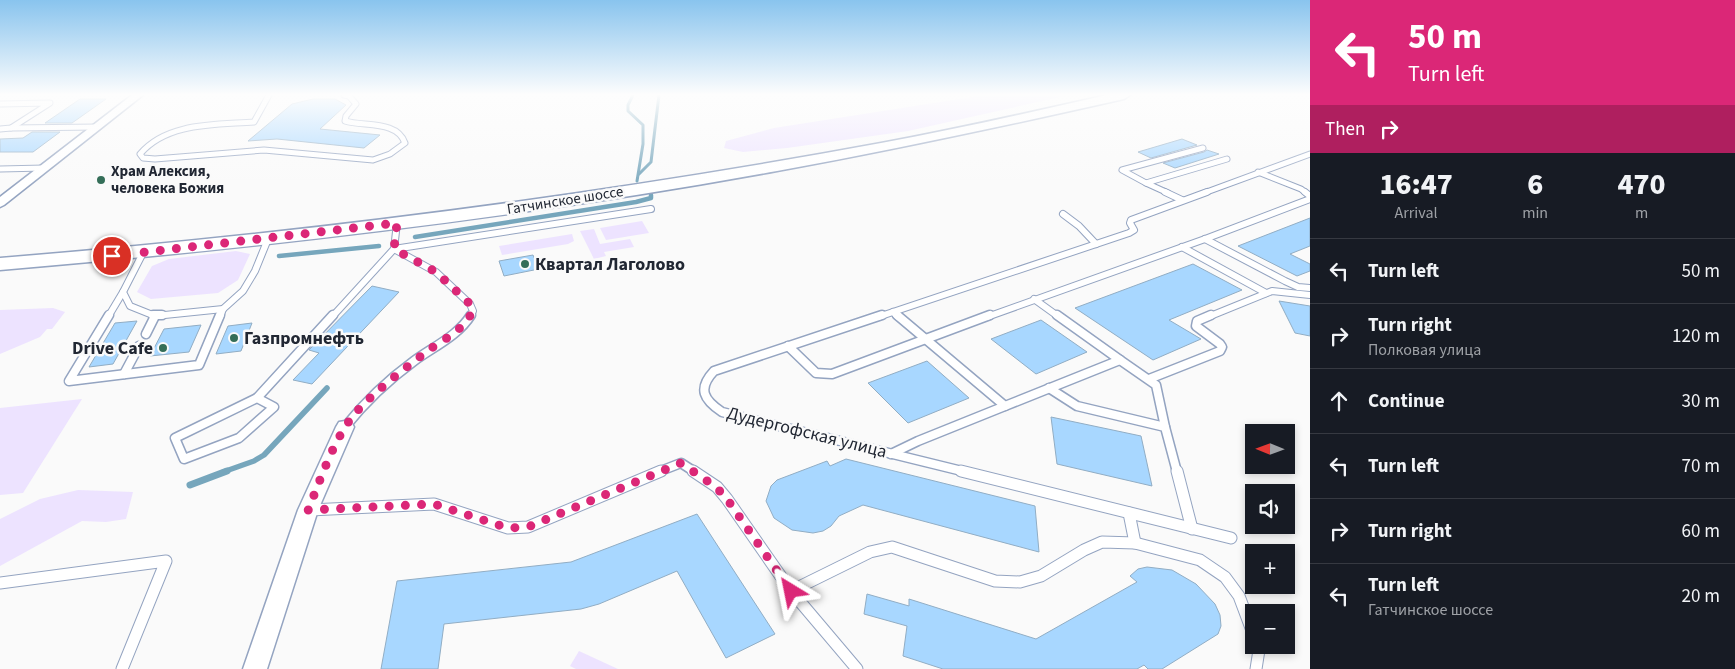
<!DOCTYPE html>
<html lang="en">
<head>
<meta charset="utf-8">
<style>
	body { margin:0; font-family:"Source Sans 3",sans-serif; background:#242831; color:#f1f3f6; height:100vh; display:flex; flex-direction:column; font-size:19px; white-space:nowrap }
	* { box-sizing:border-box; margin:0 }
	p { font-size:16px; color:#9ea1a6 }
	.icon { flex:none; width:28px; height:28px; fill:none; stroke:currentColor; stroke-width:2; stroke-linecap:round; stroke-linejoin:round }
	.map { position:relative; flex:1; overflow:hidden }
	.side { display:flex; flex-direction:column; background:#171b24; width:425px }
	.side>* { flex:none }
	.top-card { background:#db2777; color:#fff; overflow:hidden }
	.needle { width:32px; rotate:271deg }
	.controls { position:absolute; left:1245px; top:424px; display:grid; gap:10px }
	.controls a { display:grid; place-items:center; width:50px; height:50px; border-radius:0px; background:#171b24; box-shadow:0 2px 8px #0003; font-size:25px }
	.pin { position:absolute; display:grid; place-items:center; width:42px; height:42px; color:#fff; margin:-21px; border:2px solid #fff; border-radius:50%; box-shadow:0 1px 5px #0007 }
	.me { position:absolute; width:55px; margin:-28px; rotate:325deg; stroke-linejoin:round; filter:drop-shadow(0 0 4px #0008) }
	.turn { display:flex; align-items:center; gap:18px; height:105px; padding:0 15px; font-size:22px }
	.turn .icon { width:65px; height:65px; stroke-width:2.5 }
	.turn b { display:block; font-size:35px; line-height:42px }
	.then { display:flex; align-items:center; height:48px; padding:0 15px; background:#0003; gap:10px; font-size:19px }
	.eta { display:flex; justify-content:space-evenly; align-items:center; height:85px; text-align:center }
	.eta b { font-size:30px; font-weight:800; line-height:35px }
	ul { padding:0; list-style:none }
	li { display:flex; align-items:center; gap:15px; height:65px; padding:0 15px; border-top:1px solid #363941 }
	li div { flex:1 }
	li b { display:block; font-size:19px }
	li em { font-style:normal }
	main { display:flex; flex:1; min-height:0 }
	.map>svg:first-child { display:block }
	.green { fill:#ede3ff }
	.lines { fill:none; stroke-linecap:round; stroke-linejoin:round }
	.stream-far3 { stroke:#76a6bc; stroke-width:3 }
	.stream-far2 { stroke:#76a6bc; stroke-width:4.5 }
	.stream-far1 { stroke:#76a6bc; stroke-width:5.5 }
	.stream { stroke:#76a6bc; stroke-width:7 }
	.building { fill:#a8d7ff; stroke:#91adc4 }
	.service-far3-casing { stroke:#94a4c1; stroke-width:7 }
	.service-far2-casing { stroke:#94a4c1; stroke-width:8 }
	.service-far1-casing { stroke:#94a4c1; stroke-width:11 }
	.service-casing { stroke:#94a4c1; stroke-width:13 }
	.minor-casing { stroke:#94a4c1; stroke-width:3 }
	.secondary-casing { stroke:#94a4c1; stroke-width:3 }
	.service-far3 { stroke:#fff; stroke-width:5 }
	.service-far2 { stroke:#fff; stroke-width:6 }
	.service-far1 { stroke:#fff; stroke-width:8 }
	.service { stroke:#fff; stroke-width:11 }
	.minor { fill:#fff; fill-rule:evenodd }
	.secondary { fill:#fff; fill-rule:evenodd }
	.route { stroke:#db2777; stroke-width:9; stroke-dasharray:0 16.2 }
	.poi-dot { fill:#346e58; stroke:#fafafa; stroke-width:2 }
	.labels { text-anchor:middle; stroke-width:5; stroke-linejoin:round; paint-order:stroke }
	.far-poi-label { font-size:15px; font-weight:bold; fill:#212733; stroke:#fafafa; text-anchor:start }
	.far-street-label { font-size:15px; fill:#212733; stroke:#fafafa }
	.poi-label { font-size:18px; font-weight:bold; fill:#212733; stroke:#fafafa; text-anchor:start }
	.street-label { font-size:18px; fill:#212733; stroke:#fafafa }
</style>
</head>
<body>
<main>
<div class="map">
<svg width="1310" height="669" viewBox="0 0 1310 669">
	<rect width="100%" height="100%" fill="#fafafa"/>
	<g class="green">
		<polygon points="985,95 1069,95 908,131 787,148 743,152 724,148 726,141 774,128"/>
		<polygon points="642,221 649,233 606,240 600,228"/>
		<polygon points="594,229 600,244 630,239 634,247 604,252 606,256 594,259 580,231"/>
		<polygon points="572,234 574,241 568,244 502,255 499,246"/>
		<polygon points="236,251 250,254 238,280 218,293 151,299 137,292 152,266 169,259"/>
		<polygon points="53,308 65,312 52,329 47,329 40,337 0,354 0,310"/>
		<polygon points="82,399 23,493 0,495 0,408"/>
		<polygon points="78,490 133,492 126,519 106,522 82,521 0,566 0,519 40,499"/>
		<polygon points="579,651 618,669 576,669 570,666"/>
	</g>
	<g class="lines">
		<g class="stream-far3">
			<polyline points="633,95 628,105 628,111 643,125 643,144 637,181"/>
			<polyline points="639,174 651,162 659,95"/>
		</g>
		<g class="stream-far2">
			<polyline points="415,237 636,202 651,198 651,195"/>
			<polyline points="279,256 379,246"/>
		</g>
		<polyline class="stream-far1" points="223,472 254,461 264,455 327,388"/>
		<polyline class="stream" points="190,485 227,471"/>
	</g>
	<g class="building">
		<polygon points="80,99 106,99 72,123 45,123"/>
		<polygon points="313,99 335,99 346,105 320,129 380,135 364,148 277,139 248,141 292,104"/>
		<polygon points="32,132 60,132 33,152 0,152 0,139 23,138"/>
		<polygon points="1182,139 1197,145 1151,158 1138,152"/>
		<polygon points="1207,150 1219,154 1175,168 1163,163 1204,152"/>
		<polygon points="1310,218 1310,246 1290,254 1310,264 1310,271 1297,276 1238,246"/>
		<polygon points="533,255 539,269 504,276 499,261"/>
		<polygon points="1193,264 1242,290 1169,320 1201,339 1153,360 1075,308"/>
		<polygon points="372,286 399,292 312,384 293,380 319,353 309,350"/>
		<polygon points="1279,301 1310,306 1310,336 1295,333"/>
		<polygon points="1041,320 1087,352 1036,374 991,339"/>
		<polygon points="137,321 113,364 89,367 115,323"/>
		<polygon points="252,323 241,351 216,354 228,326"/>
		<polygon points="201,325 189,352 150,356 164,329"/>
		<polygon points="927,361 969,398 908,423 868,383"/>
		<polygon points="1051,417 1141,436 1152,486 1057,464"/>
		<polygon points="846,459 1035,506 1039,552 863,505 839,516 831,526 823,531 813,533 792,530 774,518 766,501 771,486 777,480 827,461 830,466"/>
		<polygon points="697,514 775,634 726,658 677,571 599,604 581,609 444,624 438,669 381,669 397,581 571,562"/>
		<polygon points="1147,567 1172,570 1196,584 1215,604 1220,615 1221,626 1218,634 1162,669 1148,669 1144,665 1137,669 943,669 903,656 907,626 864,614 867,594 909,606 909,599 1036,639 1137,582 1130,576 1138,569"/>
	</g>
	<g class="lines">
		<g class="service-far3-casing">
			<g id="service-far3">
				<path d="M269 95 254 122C216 125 167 122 140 154L143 158 155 159 264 150 373 160 390 154 405 143C397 120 364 127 345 121L346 116 356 104 349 96 344 95"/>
				<polyline points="0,104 50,103 11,128 0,129"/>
				<polyline points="11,128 97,127"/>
				<polyline points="0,169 44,168"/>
				<polyline points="1258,172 1301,189 1306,193"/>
				<polyline points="1146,183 1122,170 1203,148"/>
				<polyline points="1168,193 1146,183 1227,159"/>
				<polyline points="1204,193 1310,154"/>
			</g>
		</g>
		<g class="service-far2-casing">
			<g id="service-far2">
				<polyline points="1165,192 1182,200"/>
				<polyline points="1305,192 1310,196"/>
				<polyline points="1063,214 1079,226 1096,244"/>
				<polyline points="1205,239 1285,281 1298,287 1310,288"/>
				<polyline points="1182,247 1266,293"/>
				<polyline points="143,253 123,292 130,306 155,316 223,309 243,291 255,271 268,239"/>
				<polyline points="1034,299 1059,317"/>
				<polyline points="893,312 898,317"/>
				<polyline points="108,317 123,292"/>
				<polyline points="220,317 223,309"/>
				<polyline points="332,317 394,249 397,223"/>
				<polyline points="470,317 473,311 470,304 436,272 394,249 651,209"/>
				<polyline points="878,317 1129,233 1134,230 1130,223 1131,220 1207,192"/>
				<polyline points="987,317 1205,239 1310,199"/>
				<polyline points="1208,317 1272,291 1310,295"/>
			</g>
		</g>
		<g class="service-far1-casing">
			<g id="service-far1">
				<polyline points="109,315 69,381 199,365 220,315"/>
				<polyline points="153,315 162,315"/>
				<path d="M882 315 714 371C697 389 704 400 722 412L966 472"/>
				<polyline points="897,315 1005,406 1120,360 1057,315"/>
				<polyline points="146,334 155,316"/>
				<polyline points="788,346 816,373 832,374 990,315"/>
				<polyline points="1120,360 1156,385 1165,427"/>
				<polyline points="124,374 139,346"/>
				<polyline points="1149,379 1220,351 1222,347 1220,344 1196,326 1197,321 1211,315"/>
				<polyline points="1049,388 1077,406 1165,427 1177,472"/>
				<polygon points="257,398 274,407 239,438 184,459 175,438"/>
				<polyline points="257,398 333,315"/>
				<path d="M345 427C365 402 388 380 414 361 433 347 458 336 471 315"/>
				<polyline points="891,454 918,441 1005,406"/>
				<polyline points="658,472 681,463 695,472"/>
			</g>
		</g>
		<g class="service-casing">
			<g id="service">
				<polyline points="693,471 717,487 727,499 791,591 870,552 892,547 995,581 1020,582 1041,576 1084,550 1102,542 1135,543 1200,560 1225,577 1239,596 1254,636"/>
				<polyline points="961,471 1231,538"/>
				<polyline points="1177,471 1192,529"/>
				<polyline points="310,510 434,504 508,528 528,527 661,471"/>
				<polyline points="1129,513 1135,543"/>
				<polyline points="0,583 166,561 122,669"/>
				<polyline points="791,591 857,669"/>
				<polyline points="1256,669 1259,650 1257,645"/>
			</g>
		</g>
		<g class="minor-casing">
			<g id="minor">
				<polygon points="132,95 143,95 4,205 0,207 0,197"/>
				<polygon points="345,421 351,422 354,427 318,510 267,669 243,669 298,510 336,427 339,422"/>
			</g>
		</g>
		<g class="secondary-casing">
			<path id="secondary" d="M1107 95H1130L1124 99C1009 125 893 150 777 171 520 218 260 248 0 270V258C296 234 589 197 881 143 957 129 1032 112 1107 95Z"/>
		</g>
		<use href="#service-far3" class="service-far3"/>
		<use href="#service-far2" class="service-far2"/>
		<use href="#service-far1" class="service-far1"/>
		<use href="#service" class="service"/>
		<use href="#minor" class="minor"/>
		<use href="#secondary" class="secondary"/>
	</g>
	<linearGradient id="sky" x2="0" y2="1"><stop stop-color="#89c4ee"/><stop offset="0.5" stop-color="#fdfdfd"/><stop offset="1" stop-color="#fdfdfd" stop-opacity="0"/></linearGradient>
	<rect width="1310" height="189" fill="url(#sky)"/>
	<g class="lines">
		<path class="route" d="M112 256 397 223 394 249 436 272 470 304 473 310C464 331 442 340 426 352 403 370 379 388 359 409 335 434 321 479 308 510L434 504 508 528 528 527 681 463 716 487 727 499 791 591"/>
	</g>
	<g class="poi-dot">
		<circle cx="101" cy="180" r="5"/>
		<circle cx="525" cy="264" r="5"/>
		<circle cx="234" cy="338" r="5"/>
		<circle cx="163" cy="348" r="5"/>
	</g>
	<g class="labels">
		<g class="far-poi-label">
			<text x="111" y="176">Храм Алексия,<tspan x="111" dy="17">человека Божия</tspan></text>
		</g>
		<g class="far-street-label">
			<text transform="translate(565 200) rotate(-9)" y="5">Гатчинское шоссе</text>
		</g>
		<g class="poi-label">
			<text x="535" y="270">Квартал Лаголово</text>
			<text x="244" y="344">Газпромнефть</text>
			<text x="153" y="354" text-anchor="end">Drive Cafe</text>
		</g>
		<g class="street-label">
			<text transform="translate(807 432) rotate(14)" y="6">Дудергофская улица</text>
		</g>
	</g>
</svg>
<div class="controls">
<a><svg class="needle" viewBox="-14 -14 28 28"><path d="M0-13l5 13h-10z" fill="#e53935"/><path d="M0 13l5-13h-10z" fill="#9ea1a6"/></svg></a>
<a><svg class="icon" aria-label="sound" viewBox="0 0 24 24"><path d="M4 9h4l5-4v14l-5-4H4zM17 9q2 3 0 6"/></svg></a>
<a>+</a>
<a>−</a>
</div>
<div class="pin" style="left:112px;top:256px;background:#d93025"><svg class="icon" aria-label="arrive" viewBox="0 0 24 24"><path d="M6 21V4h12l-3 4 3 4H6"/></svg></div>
<svg class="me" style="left:791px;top:591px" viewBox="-20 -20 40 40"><path d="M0-17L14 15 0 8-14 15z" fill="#db2777" stroke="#fff" stroke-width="4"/></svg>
</div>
<section class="side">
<div class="top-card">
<div class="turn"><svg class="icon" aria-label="left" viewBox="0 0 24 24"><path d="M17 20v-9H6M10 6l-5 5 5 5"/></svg><div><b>50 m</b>Turn left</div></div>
<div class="then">Then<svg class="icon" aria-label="right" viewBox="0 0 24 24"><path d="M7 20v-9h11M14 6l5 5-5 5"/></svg></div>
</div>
<div class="eta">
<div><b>16:47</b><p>Arrival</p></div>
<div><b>6</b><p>min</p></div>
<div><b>470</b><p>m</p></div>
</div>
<ul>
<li><svg class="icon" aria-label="left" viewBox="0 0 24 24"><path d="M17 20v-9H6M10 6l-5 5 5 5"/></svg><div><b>Turn left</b></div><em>50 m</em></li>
<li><svg class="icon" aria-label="right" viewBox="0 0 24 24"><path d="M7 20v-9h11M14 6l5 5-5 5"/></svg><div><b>Turn right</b><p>Полковая улица</p></div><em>120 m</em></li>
<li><svg class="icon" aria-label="ahead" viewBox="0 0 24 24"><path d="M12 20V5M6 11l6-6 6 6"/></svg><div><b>Continue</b></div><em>30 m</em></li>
<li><svg class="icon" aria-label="left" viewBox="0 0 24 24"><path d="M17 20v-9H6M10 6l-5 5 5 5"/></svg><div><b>Turn left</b></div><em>70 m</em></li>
<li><svg class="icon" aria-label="right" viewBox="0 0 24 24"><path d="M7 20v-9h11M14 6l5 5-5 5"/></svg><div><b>Turn right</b></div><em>60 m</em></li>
<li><svg class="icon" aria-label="left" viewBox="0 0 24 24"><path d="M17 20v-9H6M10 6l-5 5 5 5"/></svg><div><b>Turn left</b><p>Гатчинское шоссе</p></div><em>20 m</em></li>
</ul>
</section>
</main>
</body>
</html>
